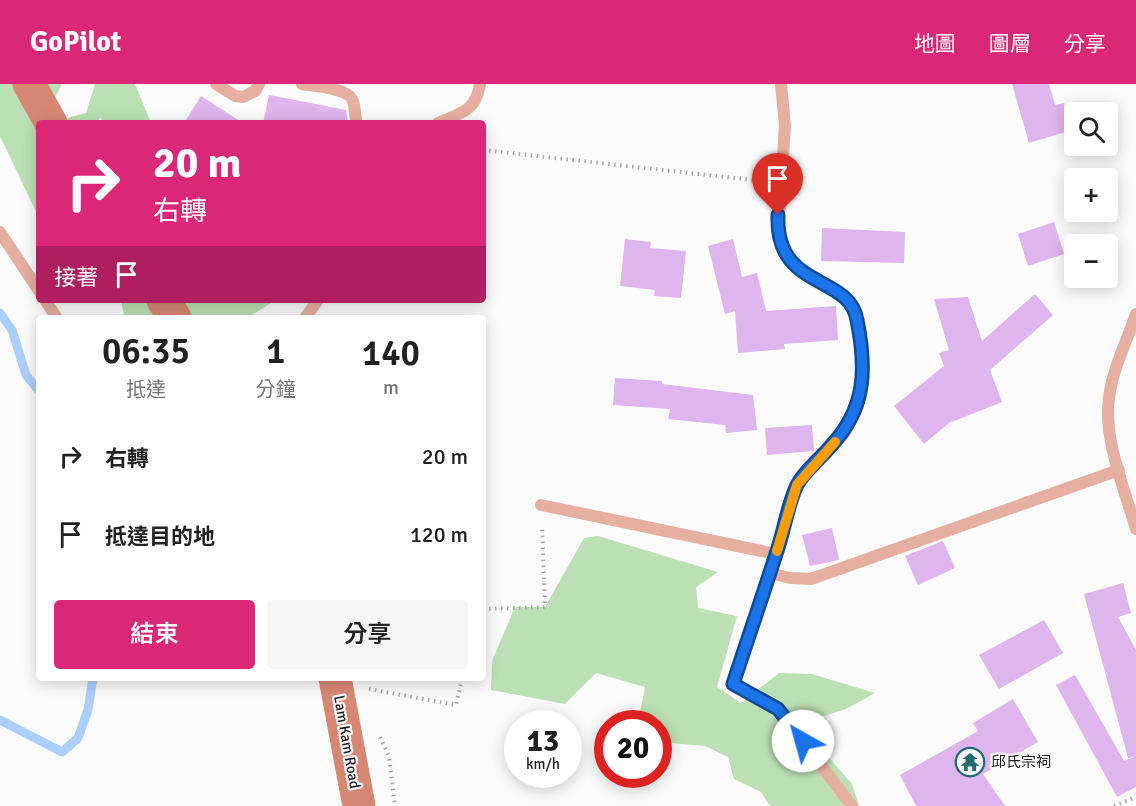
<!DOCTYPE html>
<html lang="zh-TW">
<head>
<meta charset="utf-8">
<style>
	body { margin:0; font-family:Signika,"Noto Sans TC",sans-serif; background:#f6f6f6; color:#202124; height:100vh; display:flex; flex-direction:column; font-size:22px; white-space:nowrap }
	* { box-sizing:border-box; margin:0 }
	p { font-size:20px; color:#757577 }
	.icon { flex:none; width:33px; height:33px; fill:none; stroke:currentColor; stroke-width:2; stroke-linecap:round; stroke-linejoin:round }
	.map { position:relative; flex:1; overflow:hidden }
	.details { position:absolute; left:36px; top:231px; width:450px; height:366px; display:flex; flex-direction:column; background:#fff; border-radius:6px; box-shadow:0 3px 15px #0003 }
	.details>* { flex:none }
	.hud { position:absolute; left:36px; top:36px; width:450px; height:183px; border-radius:6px; box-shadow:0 3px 15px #0003; background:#db2777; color:#fff; overflow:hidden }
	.buttons { position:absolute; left:1064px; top:18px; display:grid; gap:12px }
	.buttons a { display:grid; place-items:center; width:54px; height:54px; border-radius:6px; background:#fff; box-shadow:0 3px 15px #0003; font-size:30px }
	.speed { position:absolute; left:504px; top:626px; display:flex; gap:12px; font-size:30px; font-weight:700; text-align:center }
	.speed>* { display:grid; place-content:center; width:78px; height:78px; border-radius:50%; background:#fff; box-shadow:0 3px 15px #0003; line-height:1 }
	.speed small { font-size:15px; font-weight:400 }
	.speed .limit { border:9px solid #d22; background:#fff; color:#111 }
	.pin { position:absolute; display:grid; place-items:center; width:51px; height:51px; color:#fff; margin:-62px -26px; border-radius:50% 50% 50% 0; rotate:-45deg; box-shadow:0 0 6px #0007 }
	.pin .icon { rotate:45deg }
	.me { position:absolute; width:66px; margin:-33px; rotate:322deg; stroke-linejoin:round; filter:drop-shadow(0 0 4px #0008) }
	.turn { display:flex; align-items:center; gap:21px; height:126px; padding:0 18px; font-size:27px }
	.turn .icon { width:78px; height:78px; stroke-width:2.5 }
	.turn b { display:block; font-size:42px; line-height:51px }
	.then { display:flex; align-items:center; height:57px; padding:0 18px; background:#0003; gap:12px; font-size:22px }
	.eta { display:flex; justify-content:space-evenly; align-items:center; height:102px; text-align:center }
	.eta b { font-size:36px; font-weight:600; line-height:42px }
	.primary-button { display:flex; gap:12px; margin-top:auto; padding:12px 18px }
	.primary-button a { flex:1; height:69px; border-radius:6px; background:#db2777; color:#fff; font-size:24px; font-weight:600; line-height:69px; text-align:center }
	.primary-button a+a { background:#f6f6f6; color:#202124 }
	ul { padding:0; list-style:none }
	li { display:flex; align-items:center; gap:18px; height:78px; padding:0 18px }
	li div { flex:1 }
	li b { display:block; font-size:22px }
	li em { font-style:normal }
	header { display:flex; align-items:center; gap:36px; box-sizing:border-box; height:84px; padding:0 30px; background:#db2777; color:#fff }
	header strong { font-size:28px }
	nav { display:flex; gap:33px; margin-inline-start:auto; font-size:21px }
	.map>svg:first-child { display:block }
	.green { fill:#bcdfb5 }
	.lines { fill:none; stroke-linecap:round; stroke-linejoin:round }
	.stream { stroke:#accffa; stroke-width:9 }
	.building { fill:#dfb5ed }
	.path { stroke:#a8a5a9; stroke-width:4; stroke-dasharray:1.5 4.5; stroke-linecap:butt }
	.service { stroke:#e5afa1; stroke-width:12 }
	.secondary { stroke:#d68874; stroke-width:33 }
	.route-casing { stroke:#114b97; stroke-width:15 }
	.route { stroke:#1a73e8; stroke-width:10 }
	.slow { stroke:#f59e0b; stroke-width:10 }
	.labels { text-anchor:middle; stroke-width:4.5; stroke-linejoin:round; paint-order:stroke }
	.street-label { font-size:15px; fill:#241c27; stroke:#fbfbfb }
	.poi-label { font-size:15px; fill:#241c27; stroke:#fbfbfb; text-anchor:start }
</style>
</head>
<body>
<header>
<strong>GoPilot</strong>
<nav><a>地圖</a><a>圖層</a><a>分享</a></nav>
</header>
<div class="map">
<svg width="1136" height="722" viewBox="0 0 1136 722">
	<rect width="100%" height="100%" fill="#fbfbfb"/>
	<g class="green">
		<polygon points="0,0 62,0 53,17 64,35 86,29 95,0 135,0 151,39 104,39 100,33 97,39 39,39 39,134 0,52"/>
		<polygon points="112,216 276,216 247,234 125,234 121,218"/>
		<polygon points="598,452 718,488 696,503 698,524 737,532 717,603 741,619 779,589 812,590 875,609 846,625 809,637 825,669 852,700 859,722 770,722 761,708 734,695 728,673 705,662 659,658 658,639 638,639 645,603 596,589 565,620 491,606 492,577 515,523 545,523 584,454"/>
	</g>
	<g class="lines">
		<g class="stream">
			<polyline points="0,229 12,246 26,291 39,307"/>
			<polyline points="0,636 62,668 78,654 88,626 93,594"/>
		</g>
	</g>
	<g class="building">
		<polygon points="1012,0 1049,0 1055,21 1064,19 1072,46 1029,59"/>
		<polygon points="269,11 346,26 348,39 263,39"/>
		<polygon points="201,12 243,39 184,39"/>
		<polygon points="1054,138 1064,170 1028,182 1018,150"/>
		<polygon points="822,144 905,148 904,179 821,177"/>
		<polygon points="625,155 651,158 650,164 686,167 681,214 654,212 655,206 620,202"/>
		<polygon points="733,155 742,193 757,189 766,227 836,222 838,256 784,260 785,265 738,269 735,227 725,230 708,162"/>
		<polygon points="1035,210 1053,231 990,286 1002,318 949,339 924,360 894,322 944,282 939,269 949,266 934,215 968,213 982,257"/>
		<polygon points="615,294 662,297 662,300 753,311 757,346 726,349 725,341 668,335 670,325 613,321"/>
		<polygon points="812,341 814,367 767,371 765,344"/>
		<polygon points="832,444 839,476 810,482 802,451"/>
		<polygon points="943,457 955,484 918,501 905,472"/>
		<polygon points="1123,499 1131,529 1118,533 1136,566 1136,703 1117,713 1056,601 1075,591 1124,677 1134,673 1128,674 1084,510"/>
		<polygon points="1044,536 1063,569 999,605 979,571"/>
		<polygon points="1013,615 1038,658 983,690 1005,722 916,722 900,691 978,647 973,639"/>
	</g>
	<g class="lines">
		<g class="path">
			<polyline points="483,66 761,97"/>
			<polyline points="483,525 545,523 542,442"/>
			<polyline points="369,605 456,621 462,594"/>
			<polyline points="380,653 389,672 395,722"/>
			<polyline points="1114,722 1136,713"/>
		</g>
		<g class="service">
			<polyline points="216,0 235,12 243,13 255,7 259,0"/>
			<path d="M302 0C314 2 346 4 352 15 356 22 354 32 357 39"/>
			<polyline points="781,0 785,42 778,148 784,167 794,181 845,214 855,228 857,235 862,281 862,300 858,322 845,348 797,401 733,600 778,625 852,722"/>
			<path d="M438 39C461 29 476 27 480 0"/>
			<polyline points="0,148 39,207"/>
			<polyline points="45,216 57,234"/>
			<path d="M1136 230C1127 257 1112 286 1109 314 1103 355 1125 406 1136 445"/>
			<polyline points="305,234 318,216"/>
			<polyline points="541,421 776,470"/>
			<polyline points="770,489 790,494 811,495 1119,386"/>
		</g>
		<g class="secondary">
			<polyline points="29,0 51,39"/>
			<polyline points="163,216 175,234"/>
			<polyline points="335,594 359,722"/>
		</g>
	</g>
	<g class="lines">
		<g class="route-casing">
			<path id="route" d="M778 131C775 207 849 189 857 236 867 286 866 325 830 363 820 375 804 387 797 401 787 422 784 448 776 470 762 514 747 557 733 600L778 625 803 657"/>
		</g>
		<use href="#route" class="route"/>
		<polyline class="slow" points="777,467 797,401 835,358"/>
	</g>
	<defs>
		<g id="temple-ring" transform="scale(1.5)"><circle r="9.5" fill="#fbfbfb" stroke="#206c71" stroke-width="1.5"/><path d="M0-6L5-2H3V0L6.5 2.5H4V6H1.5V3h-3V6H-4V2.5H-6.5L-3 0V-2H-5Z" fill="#206c71"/></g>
	</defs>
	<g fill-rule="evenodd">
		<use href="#temple-ring" x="970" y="678"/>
	</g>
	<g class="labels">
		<g class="street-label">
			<text transform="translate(347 658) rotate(80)" y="5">Lam Kam Road</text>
		</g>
		<g class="poi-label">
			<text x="991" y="683">邱氏宗祠</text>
		</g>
	</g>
</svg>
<div class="buttons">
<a><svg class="icon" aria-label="search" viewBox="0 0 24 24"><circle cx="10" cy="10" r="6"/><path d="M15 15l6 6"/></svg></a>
<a>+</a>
<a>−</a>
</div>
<div class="speed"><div>13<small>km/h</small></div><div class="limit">20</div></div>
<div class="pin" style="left:778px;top:131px;background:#d93025"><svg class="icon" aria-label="arrive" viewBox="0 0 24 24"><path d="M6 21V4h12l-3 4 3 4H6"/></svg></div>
<svg class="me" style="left:803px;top:657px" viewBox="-20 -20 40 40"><circle r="19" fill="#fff"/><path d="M0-13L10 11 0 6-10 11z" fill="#1a73e8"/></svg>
<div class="hud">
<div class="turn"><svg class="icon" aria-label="right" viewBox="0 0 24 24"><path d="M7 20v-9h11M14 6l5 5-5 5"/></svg><div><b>20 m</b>右轉</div></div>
<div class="then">接著<svg class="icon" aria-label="arrive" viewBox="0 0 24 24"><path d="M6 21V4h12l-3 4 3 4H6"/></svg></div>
</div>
<section class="details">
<div class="eta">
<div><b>06:35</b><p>抵達</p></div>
<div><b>1</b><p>分鐘</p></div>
<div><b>140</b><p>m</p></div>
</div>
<ul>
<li><svg class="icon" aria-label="right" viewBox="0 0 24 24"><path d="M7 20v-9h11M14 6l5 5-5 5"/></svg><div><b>右轉</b></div><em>20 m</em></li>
<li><svg class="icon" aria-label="arrive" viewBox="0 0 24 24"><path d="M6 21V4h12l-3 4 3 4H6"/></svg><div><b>抵達目的地</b></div><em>120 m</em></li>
</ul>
<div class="primary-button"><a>結束</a><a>分享</a></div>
</section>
</div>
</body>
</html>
